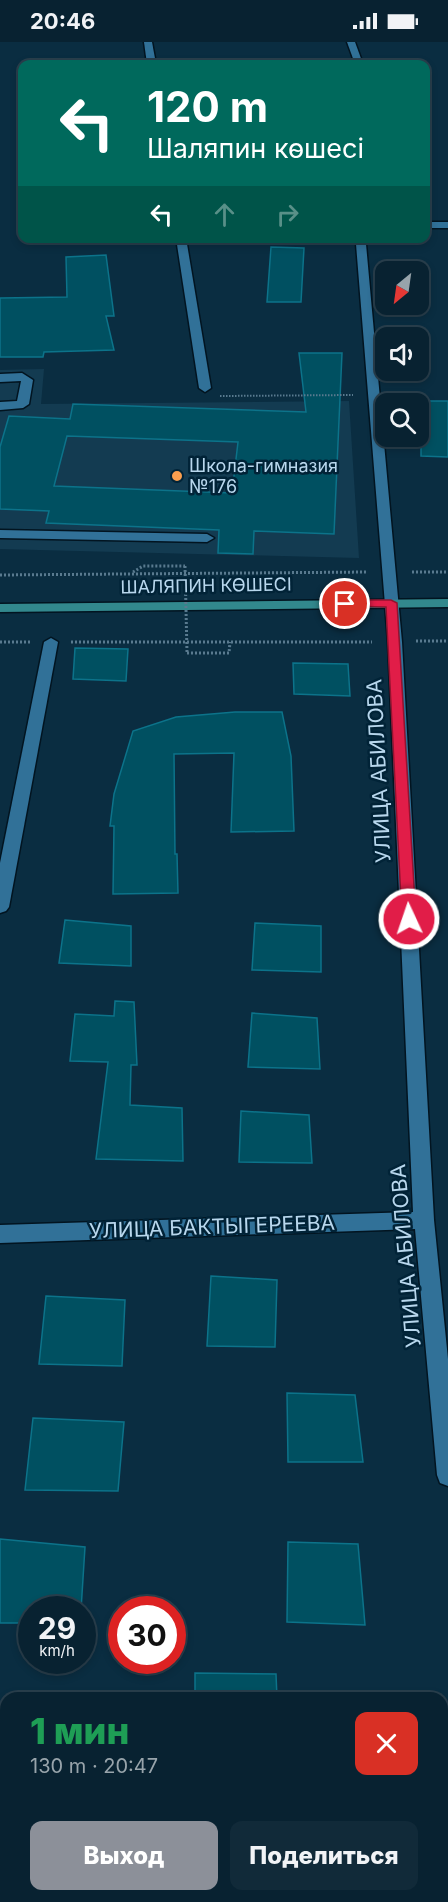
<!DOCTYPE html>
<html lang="ru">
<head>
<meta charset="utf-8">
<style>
	body { margin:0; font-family:Inter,sans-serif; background:#112a39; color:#f1f3f6; height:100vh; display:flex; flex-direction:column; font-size:22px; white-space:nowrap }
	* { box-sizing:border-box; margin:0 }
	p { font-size:20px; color:#98a4ab }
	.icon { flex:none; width:33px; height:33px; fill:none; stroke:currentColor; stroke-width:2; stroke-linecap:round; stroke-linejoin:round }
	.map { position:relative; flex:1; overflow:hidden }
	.drawer { position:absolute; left:0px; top:1650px; width:448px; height:210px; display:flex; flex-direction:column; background:#082231; border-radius:18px 18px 0 0; box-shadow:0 3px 9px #0003,0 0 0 2px #293f4d }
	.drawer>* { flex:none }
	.top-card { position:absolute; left:18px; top:18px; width:412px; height:183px; border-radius:12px; box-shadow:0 3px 9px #0003,0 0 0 2px #293f4d; background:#00695c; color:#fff; overflow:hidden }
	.needle { width:39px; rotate:209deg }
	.tools { position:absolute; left:375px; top:219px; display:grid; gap:12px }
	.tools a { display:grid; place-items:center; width:54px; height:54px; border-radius:12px; background:#082231; box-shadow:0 3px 9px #0003,0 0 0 2px #293f4d; font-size:30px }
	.speed { position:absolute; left:18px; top:1554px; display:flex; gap:12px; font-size:30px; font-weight:700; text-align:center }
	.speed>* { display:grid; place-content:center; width:78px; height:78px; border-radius:50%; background:#082231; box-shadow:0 3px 9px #0003,0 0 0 2px #293f4d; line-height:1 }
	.speed small { font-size:15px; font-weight:400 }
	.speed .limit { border:9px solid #d22; background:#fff; color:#111 }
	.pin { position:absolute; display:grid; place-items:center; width:51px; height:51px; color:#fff; margin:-26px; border:3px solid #fff; border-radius:50%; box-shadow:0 2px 6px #0007 }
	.me { position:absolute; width:66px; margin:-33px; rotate:357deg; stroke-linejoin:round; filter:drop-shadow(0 0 4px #0008) }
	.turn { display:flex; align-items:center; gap:21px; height:126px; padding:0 30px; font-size:27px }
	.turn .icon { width:78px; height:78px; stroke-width:2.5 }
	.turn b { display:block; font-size:42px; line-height:51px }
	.lanes { display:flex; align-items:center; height:57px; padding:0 30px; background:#0003; justify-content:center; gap:30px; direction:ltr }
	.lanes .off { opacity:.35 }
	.round { display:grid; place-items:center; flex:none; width:63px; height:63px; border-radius:12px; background:#112a39 }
	.summary { display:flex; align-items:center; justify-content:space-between; height:102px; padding:0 30px }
	h1 { font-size:36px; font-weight:800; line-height:45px; color:#1e9e55 }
	.primary-button { display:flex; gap:12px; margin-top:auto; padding:12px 30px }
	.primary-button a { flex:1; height:69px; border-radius:12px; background:#8c9099; color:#fff; font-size:24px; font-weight:800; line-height:69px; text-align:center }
	.primary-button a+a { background:#112a39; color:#f1f3f6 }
	.status { display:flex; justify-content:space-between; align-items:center; height:42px; padding:0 30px; background:#082231; direction:ltr }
	.status svg { height:16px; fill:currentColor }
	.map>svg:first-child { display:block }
	.built { fill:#133b51 }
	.building { fill:#005061; stroke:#0c738a; stroke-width:1.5; fill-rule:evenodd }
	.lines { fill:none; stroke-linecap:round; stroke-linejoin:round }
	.minor-casing { stroke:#021420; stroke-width:3 }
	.major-casing { stroke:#021420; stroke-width:3 }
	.path-far1 { stroke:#597a8f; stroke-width:2; stroke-dasharray:1.5 1.5; stroke-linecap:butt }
	.path { stroke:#597a8f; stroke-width:3; stroke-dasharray:2 2; stroke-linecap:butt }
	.minor { fill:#317198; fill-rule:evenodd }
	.major { fill:#32888d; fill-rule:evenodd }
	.path-bridge { stroke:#597a8f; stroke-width:3; stroke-dasharray:2 2; stroke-linecap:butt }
	.route { fill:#e11d48; stroke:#92132f; stroke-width:1.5 }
	.poi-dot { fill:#fa9f4f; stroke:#012337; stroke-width:2 }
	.labels { text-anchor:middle; stroke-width:5; stroke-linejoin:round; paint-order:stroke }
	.far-poi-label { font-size:18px; fill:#b8d7ed; stroke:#012337; text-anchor:start }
	.far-street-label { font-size:18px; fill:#b8d7ed; stroke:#012337 }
	.street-label { font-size:21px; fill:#b8d7ed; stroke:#012337 }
</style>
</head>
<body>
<div class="status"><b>20:46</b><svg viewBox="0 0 49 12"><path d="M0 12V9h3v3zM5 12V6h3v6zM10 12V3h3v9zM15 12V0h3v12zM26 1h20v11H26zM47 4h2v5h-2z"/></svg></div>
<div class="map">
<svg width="448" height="1860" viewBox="0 0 448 1860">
	<rect width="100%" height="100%" fill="#0a2d41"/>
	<polygon class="built" points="44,327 41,362 349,359 359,516 0,507 0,328"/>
	<g class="building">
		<polygon points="271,205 304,206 301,260 267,260"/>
		<polygon points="106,213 114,274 106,274 114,308 44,310 43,315 0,315 0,256 67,255 66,215"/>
		<path d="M299 311H342L334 492 254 489 253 512 218 511 219 488 46 481 49 469 0 467V405L9 374 70 377 73 362 306 370ZM67 394 238 400 232 451 54 444Z"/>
		<polygon points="421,359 448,359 448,415 421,414"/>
		<polygon points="75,606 128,607 126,639 73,637"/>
		<polygon points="293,621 348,622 350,654 294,652"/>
		<polygon points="235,670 282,670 291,714 294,789 231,790 234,711 174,712 175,812 177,812 178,851 113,852 114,784 110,784 114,752 133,689 176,675"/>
		<polygon points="65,878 131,884 131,924 59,921"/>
		<polygon points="255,881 321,884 321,930 252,928"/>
		<polygon points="115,959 134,960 137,1023 131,1023 130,1063 182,1066 183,1119 96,1117 108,1020 70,1019 75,972 114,974"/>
		<polygon points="252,971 317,976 320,1027 248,1025"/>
		<polygon points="241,1069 309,1073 312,1121 239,1120"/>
		<polygon points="211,1234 277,1238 275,1305 207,1304"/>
		<polygon points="46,1254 125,1258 122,1324 39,1322"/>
		<polygon points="287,1351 355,1353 363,1420 288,1420"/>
		<polygon points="33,1376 124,1380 118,1449 25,1448"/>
		<polygon points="0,1497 85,1505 81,1568 32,1568 32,1581 0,1581"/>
		<polygon points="288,1500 358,1502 365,1583 287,1580"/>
		<polygon points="195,1631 276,1632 277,1656 195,1656"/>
	</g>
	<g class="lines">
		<g class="minor-casing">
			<g id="minor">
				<polygon points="144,0 152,0 156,22 147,22"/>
				<polygon points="347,0 355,0 363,22 355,22"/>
				<rect x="426" y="180" width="22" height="6"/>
				<polygon points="176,196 186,196 211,346 205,350 199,346"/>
				<polygon points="361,199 366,202 402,600 434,1178 448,1317 448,1444 440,1441 437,1433 415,1187 0,1201 0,1183 413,1170 388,600 356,202"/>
				<polygon points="22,331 33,338 29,362 23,366 0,368 0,360 17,359 21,339 0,340 0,332"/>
				<polygon points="0,488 207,492 214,496 207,500 0,496"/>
				<polygon points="51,596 58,600 9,865 6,869 0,871 0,821 44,600"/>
			</g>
		</g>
		<g class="major-casing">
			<polygon id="major" points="448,557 448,565 0,570 0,562"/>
		</g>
		<polyline class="path-far1" points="220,354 353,353"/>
		<g class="path">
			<polyline points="133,530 143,524 185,524"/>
			<polyline points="412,530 448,530"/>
			<polyline points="0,533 368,530"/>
			<polyline points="416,599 448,599"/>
			<polyline points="0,600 30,600"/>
			<polyline points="71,600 372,600"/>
			<polyline points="187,611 229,611 230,600"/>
		</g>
		<use href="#minor" class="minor"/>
		<use href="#major" class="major"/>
		<polyline class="path-bridge" points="185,524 187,611"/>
	</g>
	<polygon class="route" points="345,558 391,558 397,561 416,877 409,882 402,877 386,565 341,564 341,559"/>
	<circle class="poi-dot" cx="177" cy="434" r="6"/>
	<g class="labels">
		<g class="far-poi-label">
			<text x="189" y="430">Школа-гимназия<tspan x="189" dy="21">№176</tspan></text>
		</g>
		<g class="far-street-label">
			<text transform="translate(206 544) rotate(-1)" y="6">ШАЛЯПИН КӨШЕСІ</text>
		</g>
		<g class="street-label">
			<text transform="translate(379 729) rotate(-93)" y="7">УЛИЦА АБИЛОВА</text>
			<text transform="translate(212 1185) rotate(-2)" y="7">УЛИЦА БАКТЫГЕРЕЕВА</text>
			<text transform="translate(406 1214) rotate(-95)" y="7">УЛИЦА АБИЛОВА</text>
		</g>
	</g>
</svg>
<div class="tools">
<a><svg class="needle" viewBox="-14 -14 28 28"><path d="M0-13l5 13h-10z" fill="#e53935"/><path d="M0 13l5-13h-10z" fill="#98a4ab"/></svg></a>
<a><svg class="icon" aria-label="sound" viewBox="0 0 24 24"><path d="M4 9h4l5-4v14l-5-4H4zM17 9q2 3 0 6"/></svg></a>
<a><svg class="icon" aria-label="search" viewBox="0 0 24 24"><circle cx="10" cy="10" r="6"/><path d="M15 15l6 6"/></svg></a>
</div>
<div class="speed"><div>29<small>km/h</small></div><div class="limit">30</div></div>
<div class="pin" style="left:345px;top:562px;background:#d93025"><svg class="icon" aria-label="arrive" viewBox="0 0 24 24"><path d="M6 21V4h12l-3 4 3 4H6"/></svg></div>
<svg class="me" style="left:409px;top:877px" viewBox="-20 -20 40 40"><circle r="17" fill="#e11d48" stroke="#fff" stroke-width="3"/><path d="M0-11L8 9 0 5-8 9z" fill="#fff"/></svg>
<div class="top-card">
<div class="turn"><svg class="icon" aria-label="left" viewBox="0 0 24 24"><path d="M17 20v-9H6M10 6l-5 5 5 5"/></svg><div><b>120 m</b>Шаляпин көшесі</div></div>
<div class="lanes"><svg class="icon" aria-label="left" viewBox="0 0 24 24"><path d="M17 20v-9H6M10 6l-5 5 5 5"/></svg><svg class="icon off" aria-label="ahead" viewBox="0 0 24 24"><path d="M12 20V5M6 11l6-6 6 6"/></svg><svg class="icon off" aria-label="right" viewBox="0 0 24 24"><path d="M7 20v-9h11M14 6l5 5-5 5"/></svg></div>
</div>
<section class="drawer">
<div class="summary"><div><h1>1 мин</h1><p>130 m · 20:47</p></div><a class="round" style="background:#d93025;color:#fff"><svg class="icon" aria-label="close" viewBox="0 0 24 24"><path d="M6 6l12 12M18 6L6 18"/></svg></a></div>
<div class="primary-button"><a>Выход</a><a>Поделиться</a></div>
</section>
</div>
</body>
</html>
